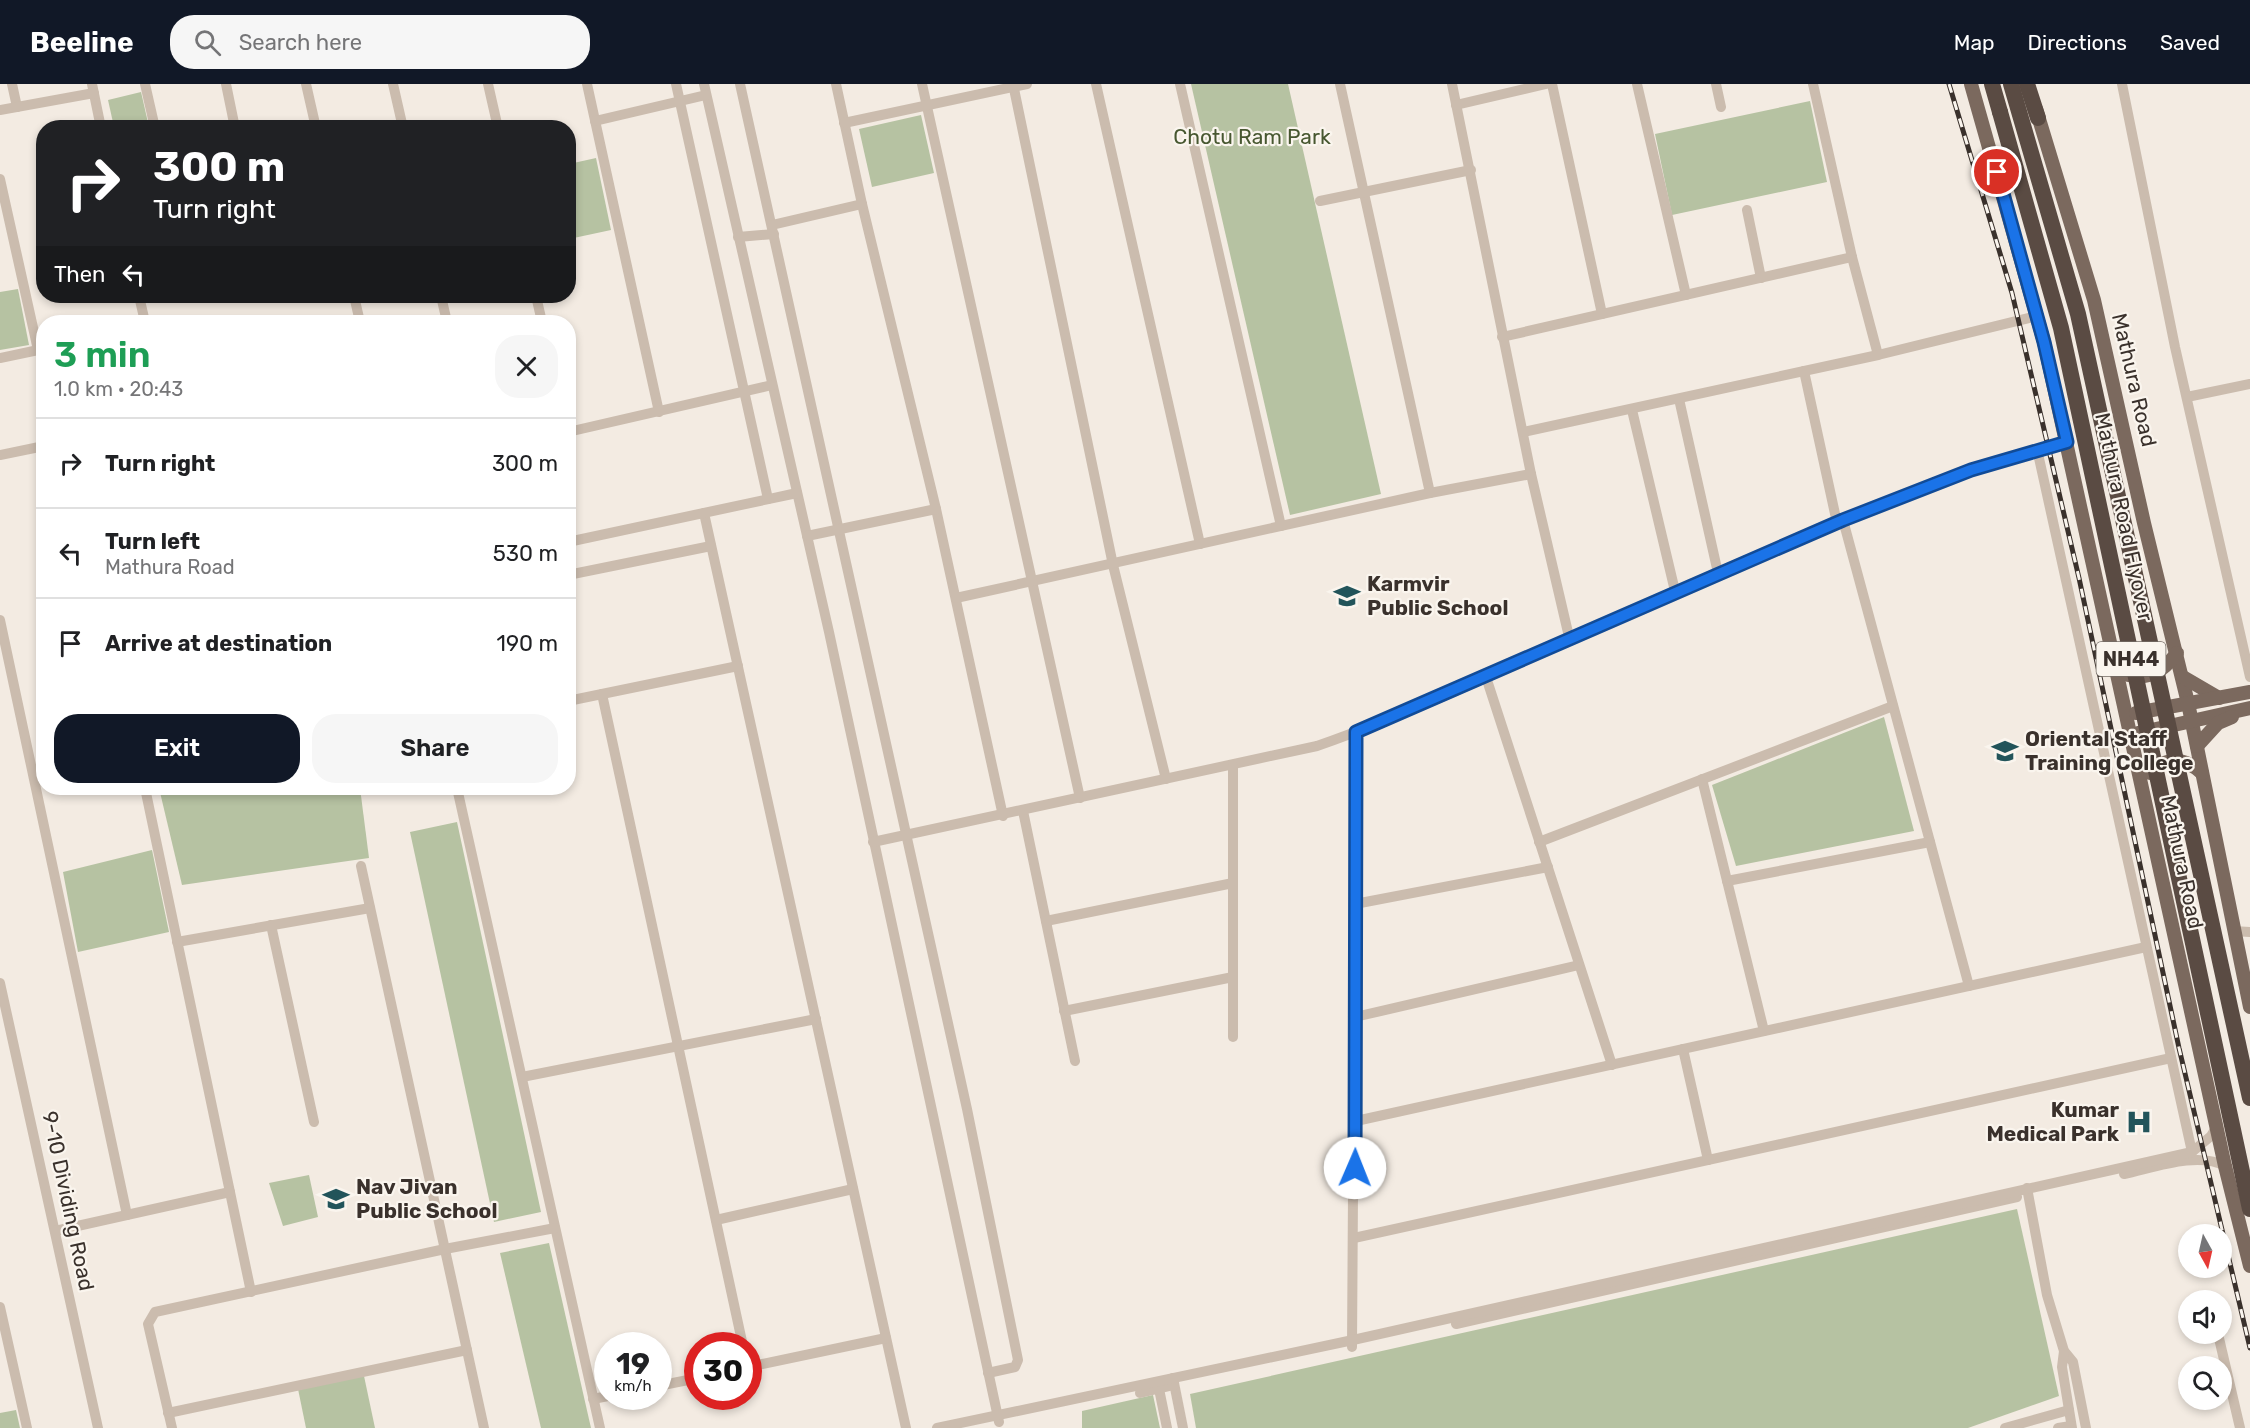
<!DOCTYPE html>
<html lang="en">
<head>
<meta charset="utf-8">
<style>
	body { margin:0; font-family:Rubik,sans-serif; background:#f6f6f6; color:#202124; height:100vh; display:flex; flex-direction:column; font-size:22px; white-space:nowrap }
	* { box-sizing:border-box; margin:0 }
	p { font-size:20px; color:#757577 }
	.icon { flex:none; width:33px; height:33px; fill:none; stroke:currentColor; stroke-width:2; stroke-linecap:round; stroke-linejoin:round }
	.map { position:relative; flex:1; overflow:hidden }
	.side { position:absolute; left:36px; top:231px; width:540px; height:480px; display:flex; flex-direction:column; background:#fff; border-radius:24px; box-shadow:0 3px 9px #0003 }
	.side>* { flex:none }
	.guide { position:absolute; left:36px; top:36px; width:540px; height:183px; border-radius:24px; box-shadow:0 3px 9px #0003; background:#202124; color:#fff; overflow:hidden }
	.needle { width:39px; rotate:172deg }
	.fabs { position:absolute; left:2178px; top:1140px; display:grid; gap:12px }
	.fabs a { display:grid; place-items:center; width:54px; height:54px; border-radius:50%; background:#fff; box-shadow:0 3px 9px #0003; font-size:30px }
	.speed { position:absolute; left:594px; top:1248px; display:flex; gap:12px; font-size:30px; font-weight:700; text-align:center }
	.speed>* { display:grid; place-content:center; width:78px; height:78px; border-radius:50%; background:#fff; box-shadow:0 3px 9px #0003; line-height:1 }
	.speed small { font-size:15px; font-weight:400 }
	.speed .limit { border:9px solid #d22; background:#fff; color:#111 }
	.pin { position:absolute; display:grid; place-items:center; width:51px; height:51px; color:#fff; margin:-26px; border:3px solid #fff; border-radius:50%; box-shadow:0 2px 6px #0007 }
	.me { position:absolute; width:66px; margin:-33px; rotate:1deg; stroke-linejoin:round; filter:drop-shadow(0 0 4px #0008) }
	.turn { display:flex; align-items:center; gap:21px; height:126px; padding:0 18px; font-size:27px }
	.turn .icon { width:78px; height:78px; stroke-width:2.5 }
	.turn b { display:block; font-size:42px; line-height:51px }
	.then { display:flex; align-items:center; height:57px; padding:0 18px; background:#0003; gap:12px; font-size:22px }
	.round { display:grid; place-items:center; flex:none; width:63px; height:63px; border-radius:24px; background:#f6f6f6 }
	.summary { display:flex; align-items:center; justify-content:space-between; height:102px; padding:0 18px }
	h1 { font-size:36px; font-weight:600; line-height:45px; color:#1e9e55 }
	.cta { display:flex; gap:12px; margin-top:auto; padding:12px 18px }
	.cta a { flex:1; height:69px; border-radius:24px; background:#111827; color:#fff; font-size:24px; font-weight:600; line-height:69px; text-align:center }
	.cta a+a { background:#f6f6f6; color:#202124 }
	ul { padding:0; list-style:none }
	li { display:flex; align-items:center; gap:18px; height:90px; padding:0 18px; border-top:2px solid #e0e0e0 }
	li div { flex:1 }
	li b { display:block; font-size:22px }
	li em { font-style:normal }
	header { display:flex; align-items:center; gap:36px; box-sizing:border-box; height:84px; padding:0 30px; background:#111827; color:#fff }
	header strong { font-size:28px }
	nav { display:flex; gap:33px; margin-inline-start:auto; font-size:21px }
	.search { width:420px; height:54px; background:#f6f6f6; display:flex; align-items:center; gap:15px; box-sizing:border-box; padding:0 21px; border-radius:24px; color:#757577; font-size:22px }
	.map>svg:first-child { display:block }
	.green { fill:#b6c2a2 }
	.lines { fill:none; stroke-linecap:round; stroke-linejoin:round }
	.minor { stroke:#cbbcae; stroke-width:10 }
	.major { stroke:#7b695e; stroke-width:14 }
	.highway { stroke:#5a4b43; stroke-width:16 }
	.rail-casing { stroke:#3a312c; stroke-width:5 }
	.rail { stroke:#faf5ee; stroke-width:3; stroke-dasharray:9; stroke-linecap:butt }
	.highway-bridge { stroke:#5a4b43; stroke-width:16 }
	.route-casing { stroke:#114b97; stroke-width:15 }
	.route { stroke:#1a73e8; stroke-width:10 }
	.labels { text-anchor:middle; stroke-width:4.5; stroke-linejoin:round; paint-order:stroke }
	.shield { fill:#faf5ee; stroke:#746c66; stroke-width:1.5 }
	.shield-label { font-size:20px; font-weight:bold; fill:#3a312c }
	.park-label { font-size:21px; fill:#475730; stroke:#faf5ee }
	.street-label { font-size:21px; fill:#3a312c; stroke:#faf5ee }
	.poi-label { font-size:21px; font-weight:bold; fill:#3a312c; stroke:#faf5ee; text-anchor:start }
</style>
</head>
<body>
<header>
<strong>Beeline</strong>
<div class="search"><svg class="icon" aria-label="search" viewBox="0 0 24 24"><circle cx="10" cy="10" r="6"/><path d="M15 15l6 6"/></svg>Search here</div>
<nav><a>Map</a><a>Directions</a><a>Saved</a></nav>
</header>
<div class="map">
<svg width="2250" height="1344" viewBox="0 0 2250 1344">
	<rect width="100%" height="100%" fill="#f3ebe2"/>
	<g class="green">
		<polygon points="1191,0 1288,0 1381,410 1290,431"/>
		<polygon points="141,8 149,43 114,43 108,16"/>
		<polygon points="1810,17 1827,98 1672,131 1655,50"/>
		<polygon points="921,31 934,89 872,103 859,45"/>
		<polygon points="596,74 611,146 569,155 569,80"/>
		<polygon points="18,205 29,261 0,266 0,208"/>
		<polygon points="1884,633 1914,747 1736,782 1712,701"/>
		<polygon points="159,704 360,704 369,774 182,801"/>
		<polygon points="457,738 541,1128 494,1138 410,748"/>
		<polygon points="152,766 169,848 78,868 63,788"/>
		<polygon points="309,1091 318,1133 283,1142 269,1099"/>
		<polygon points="2017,1125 2059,1312 1968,1344 1196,1344 1190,1310"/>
		<polygon points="549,1159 591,1344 541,1344 500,1169"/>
		<polygon points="364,1292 375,1344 306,1344 298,1305"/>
		<polygon points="1153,1311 1160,1344 1082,1344 1082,1327"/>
		<polygon points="16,1326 20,1344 0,1344 0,1329"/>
	</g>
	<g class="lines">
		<g class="minor">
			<polyline points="12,0 17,23"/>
			<polyline points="92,0 101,44"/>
			<polyline points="145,0 155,44"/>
			<polyline points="226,0 235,44"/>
			<polyline points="306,0 316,44"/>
			<polyline points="393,0 403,44"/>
			<polyline points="488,0 498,44"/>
			<polyline points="587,0 659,328"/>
			<polyline points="676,0 768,415"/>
			<polyline points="704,0 829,548 999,1338"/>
			<polyline points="740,0 967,1025 1018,1276 1015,1283 988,1289"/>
			<polyline points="836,0 862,120 936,425 1003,732"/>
			<polyline points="922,0 1080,714"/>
			<polyline points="1013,0 1113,481 1166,695"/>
			<polyline points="1096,0 1200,460"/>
			<polyline points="1180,0 1281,442"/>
			<polyline points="1340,0 1430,409"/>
			<polyline points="1452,0 1531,390 1570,557"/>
			<polyline points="1552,0 1602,230"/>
			<polyline points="1637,0 1686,211"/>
			<polyline points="1716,0 1721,23"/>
			<polyline points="1813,0 1852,173 1878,271"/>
			<polyline points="2122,0 2175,263 2250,593"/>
			<polyline points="1456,21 1546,0"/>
			<polyline points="0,26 94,9"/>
			<polyline points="595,37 706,11"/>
			<polyline points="844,39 1027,0"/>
			<polyline points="0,95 38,266"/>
			<polyline points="1320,117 1471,86"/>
			<polyline points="1747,126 1761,194"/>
			<polyline points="772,141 862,120"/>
			<polyline points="738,153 774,150"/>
			<polyline points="139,212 145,238"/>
			<polyline points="354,212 360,238"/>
			<polyline points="441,212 447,238"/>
			<polyline points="536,212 542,238"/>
			<polyline points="1502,253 1852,173"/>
			<polyline points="0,274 43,265"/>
			<polyline points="1804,287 1837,439"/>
			<polyline points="2187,313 2250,300"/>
			<polyline points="1679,315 1718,489"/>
			<polyline points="1632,326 1675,507"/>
			<polyline points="568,348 772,301"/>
			<polyline points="1523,348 1878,271 2037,232"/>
			<polyline points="2037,365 2192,1068"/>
			<polyline points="0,371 44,362"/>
			<polyline points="704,429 906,1344"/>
			<polyline points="1843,436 1969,902"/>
			<polyline points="807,452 936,425"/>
			<polyline points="568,458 797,409"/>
			<polyline points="568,491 711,462"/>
			<polyline points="956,514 1430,409 1531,390"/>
			<polyline points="0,536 127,1131"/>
			<polyline points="1486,593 1612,981"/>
			<polyline points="602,610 743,1262"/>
			<polyline points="568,617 738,582"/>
			<polyline points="1702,695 1764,947"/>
			<polyline points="145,704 251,1208"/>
			<polyline points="457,704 600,1344"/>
			<polyline points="1023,727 1075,977"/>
			<path d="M873 758 1317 662C1439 619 1556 561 1674 508 1742 477 1810 449 1879 422 1941 398 2003 374 2067 358"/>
			<polyline points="1539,758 1893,622"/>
			<polyline points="361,782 484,1344"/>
			<polyline points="1727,797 1930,758"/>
			<polyline points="1355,820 1548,783"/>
			<polyline points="1046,837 1233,799"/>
			<polyline points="271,841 314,1038"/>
			<polyline points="2233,847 2250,848"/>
			<polyline points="177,858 370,824"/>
			<polyline points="0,899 98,1344"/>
			<polyline points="1064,927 1233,893"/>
			<polyline points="1355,933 1579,881"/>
			<polyline points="1233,953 1233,682"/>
			<polyline points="1683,965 1708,1076"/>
			<polyline points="522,993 816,935"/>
			<polyline points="1356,1037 2146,863"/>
			<path d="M2124 1090C2153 1084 2198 1067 2225 1082"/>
			<polyline points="2027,1104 2047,1211 2064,1267 2073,1278 2086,1344"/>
			<polyline points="716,1136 853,1105"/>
			<polyline points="55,1147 230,1108"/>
			<polyline points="1354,1154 2171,974"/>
			<polyline points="0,1223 27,1344"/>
			<polyline points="1456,1240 2017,1113"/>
			<polyline points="2218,1250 2240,1344"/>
			<polyline points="1352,1263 1356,648"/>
			<polyline points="2064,1267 2062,1283 2072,1344"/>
			<polyline points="748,1283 886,1254"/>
			<polyline points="1173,1294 1183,1344"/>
			<polyline points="1158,1300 1167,1344"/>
			<polyline points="658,1302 698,1294"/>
			<polyline points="1140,1309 1174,1301"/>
			<polyline points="593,1315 608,1312"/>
			<polyline points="168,1329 467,1266"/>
			<polyline points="172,1344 148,1240 155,1228 445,1165 555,1144"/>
			<polyline points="937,1344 1353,1256 2192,1068 2211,1052 2218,1041"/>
			<polyline points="2005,1344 2069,1326"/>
			<polyline points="2058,1344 2071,1342"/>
		</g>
		<g class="major">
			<polyline points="1971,0 2044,258 2225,1082 2250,1182"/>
			<polyline points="2036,25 2094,216 2144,439 2188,619 2250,923"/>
			<path d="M2128 591C2151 596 2163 587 2177 569"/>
			<polyline points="2183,593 2219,614"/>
			<polyline points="2136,629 2250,608"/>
			<polyline points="2138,649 2250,624"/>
			<polyline points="2197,662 2218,639 2232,633"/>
			<path d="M2150 689C2168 671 2184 673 2202 689"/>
		</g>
		<g class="highway">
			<polyline points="1992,0 2000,28"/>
			<polyline points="2027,0 2038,34"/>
		</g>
		<g class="rail-casing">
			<polyline id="rail" points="1949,0 2012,209 2079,494 2179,964 2250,1264"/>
		</g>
		<use href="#rail" class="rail"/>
		<g class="highway-bridge">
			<polyline points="2011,0 2078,230 2250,1014"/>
			<polyline points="2000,28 2061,244 2250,1125"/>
		</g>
	</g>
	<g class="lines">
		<g class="route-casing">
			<polyline id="route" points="1355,1084 1356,648 1843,436 1971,386 2067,358 2044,258 1997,88"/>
		</g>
		<use href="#route" class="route"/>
	</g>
	<defs>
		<g id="school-bare" transform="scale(2.07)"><path d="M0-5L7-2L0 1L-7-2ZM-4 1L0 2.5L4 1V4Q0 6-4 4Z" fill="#22545a" stroke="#faf5ee" stroke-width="2.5" paint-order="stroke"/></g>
		<g id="university-bare" transform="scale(2.07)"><path d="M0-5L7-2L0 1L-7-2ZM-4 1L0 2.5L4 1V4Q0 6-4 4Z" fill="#22545a" stroke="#faf5ee" stroke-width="2.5" paint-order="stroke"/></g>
		<g id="hospital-bare" transform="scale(2.07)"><path d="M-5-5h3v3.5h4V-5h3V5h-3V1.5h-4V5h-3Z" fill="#22545a" stroke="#faf5ee" stroke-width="2.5" paint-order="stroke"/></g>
	</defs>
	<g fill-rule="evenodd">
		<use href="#school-bare" x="1347" y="512"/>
		<use href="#university-bare" x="2005" y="667"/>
		<use href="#hospital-bare" x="2139" y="1038"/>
		<use href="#school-bare" x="336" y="1115"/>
	</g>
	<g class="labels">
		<rect class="shield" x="2096.5" y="558" width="69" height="34" rx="4.5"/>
		<g class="shield-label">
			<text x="2131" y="582">NH44</text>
		</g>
		<g class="park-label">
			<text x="1252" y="60">Chotu Ram Park</text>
		</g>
		<g class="street-label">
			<text transform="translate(2134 296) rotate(77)" y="7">Mathura Road</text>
			<text transform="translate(2124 433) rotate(78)" y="7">Mathura Road Flyover</text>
			<text transform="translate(2182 778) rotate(78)" y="7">Mathura Road</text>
			<text transform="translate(68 1117) rotate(78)" y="7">9-10 Dividing Road</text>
		</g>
		<g class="poi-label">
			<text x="1367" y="507">Karmvir<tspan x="1367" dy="24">Public School</tspan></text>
			<text x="2025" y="662">Oriental Staff<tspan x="2025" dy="24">Training College</tspan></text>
			<text x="2119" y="1033" text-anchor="end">Kumar<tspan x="2119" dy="24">Medical Park</tspan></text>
			<text x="356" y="1110">Nav Jivan<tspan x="356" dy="24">Public School</tspan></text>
		</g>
	</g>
</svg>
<div class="fabs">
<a><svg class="needle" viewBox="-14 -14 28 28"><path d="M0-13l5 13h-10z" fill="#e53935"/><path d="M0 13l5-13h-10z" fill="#757577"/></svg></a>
<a><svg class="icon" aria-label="sound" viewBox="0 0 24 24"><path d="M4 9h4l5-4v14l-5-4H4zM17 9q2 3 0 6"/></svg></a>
<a><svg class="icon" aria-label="search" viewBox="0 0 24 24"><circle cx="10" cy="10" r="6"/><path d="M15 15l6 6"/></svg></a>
</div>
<div class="speed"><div>19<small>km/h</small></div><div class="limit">30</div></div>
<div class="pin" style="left:1997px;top:88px;background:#d93025"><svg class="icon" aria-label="arrive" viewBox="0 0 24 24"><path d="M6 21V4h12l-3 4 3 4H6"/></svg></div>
<svg class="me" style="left:1355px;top:1084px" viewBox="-20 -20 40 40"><circle r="19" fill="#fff"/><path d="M0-13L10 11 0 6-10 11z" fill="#1a73e8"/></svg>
<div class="guide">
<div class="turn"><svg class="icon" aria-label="right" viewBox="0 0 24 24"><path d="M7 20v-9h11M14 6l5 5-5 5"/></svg><div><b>300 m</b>Turn right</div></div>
<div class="then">Then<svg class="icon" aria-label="left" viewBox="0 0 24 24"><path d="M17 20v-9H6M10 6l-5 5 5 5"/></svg></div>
</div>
<section class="side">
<div class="summary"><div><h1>3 min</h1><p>1.0 km · 20:43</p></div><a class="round"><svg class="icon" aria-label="close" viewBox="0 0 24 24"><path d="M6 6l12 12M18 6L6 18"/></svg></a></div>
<ul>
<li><svg class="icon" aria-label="right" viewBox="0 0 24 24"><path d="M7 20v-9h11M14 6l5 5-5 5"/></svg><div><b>Turn right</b></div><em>300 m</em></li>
<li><svg class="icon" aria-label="left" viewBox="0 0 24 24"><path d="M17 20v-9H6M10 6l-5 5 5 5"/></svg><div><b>Turn left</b><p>Mathura Road</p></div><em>530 m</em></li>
<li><svg class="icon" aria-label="arrive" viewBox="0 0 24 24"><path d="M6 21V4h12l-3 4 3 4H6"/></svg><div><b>Arrive at destination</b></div><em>190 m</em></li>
</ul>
<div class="cta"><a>Exit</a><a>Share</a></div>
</section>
</div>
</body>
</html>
